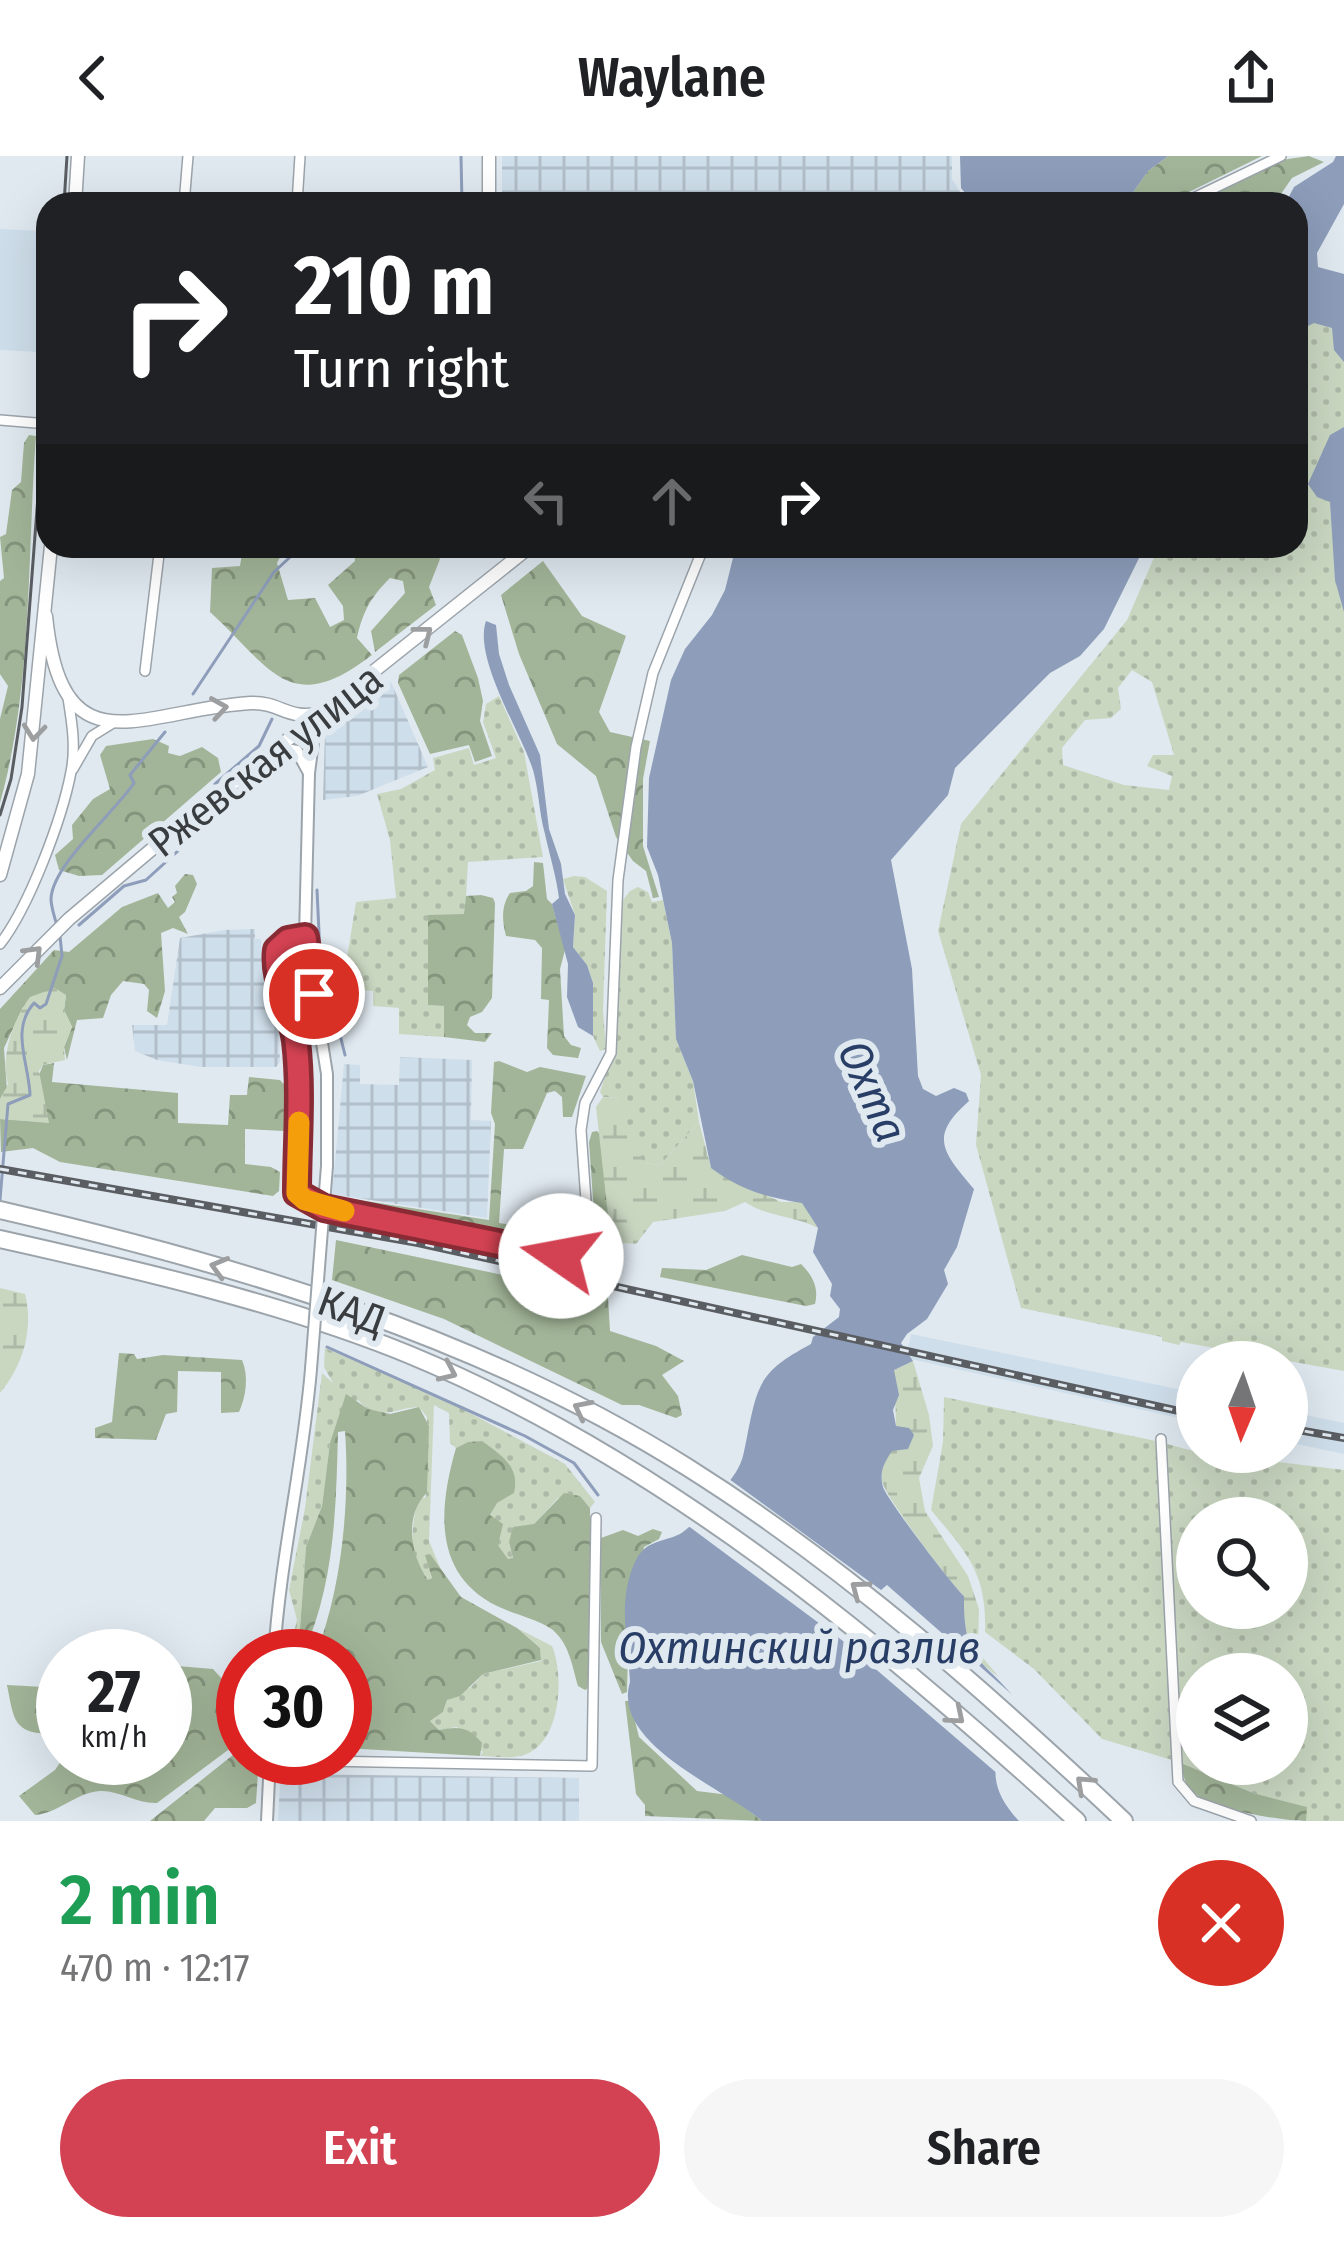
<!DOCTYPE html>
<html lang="en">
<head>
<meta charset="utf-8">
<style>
	body { margin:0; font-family:"Fira Sans Condensed",sans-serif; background:#f6f6f6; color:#202124; height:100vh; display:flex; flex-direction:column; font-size:45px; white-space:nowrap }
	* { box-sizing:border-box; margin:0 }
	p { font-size:39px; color:#757577 }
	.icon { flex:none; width:66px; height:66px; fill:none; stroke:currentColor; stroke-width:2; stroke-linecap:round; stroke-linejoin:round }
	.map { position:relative; height:1665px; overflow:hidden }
	.details { display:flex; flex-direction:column; background:#fff; flex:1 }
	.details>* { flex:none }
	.top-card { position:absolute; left:36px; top:36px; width:1272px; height:366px; border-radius:36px; box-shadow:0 12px 48px #0002; background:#202124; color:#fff; overflow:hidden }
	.needle { width:78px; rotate:182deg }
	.buttons { position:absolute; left:1176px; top:1185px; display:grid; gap:24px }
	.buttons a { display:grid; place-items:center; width:132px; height:132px; border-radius:50%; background:#fff; box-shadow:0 12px 48px #0002; font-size:60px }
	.speed { position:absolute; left:36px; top:1473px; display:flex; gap:24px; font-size:60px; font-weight:700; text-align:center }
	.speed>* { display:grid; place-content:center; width:156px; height:156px; border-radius:50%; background:#fff; box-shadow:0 12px 48px #0002; line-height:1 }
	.speed small { font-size:30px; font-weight:400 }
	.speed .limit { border:18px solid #d22; background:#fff; color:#111 }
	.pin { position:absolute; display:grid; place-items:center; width:102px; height:102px; color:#fff; margin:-51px; border:6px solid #fff; border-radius:50%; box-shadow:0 3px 12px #0007 }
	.me { position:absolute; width:132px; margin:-66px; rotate:282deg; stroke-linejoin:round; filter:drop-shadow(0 0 9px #0008) }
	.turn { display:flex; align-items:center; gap:42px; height:252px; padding:0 60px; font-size:54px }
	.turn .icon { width:156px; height:156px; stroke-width:2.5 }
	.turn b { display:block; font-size:84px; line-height:102px }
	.lanes { display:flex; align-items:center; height:114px; padding:0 60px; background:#0003; justify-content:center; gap:60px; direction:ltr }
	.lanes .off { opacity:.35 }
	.round { display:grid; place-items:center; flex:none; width:126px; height:126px; border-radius:63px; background:#f6f6f6 }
	.head { display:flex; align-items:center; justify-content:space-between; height:204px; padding:0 60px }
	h1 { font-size:72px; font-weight:600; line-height:90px; color:#1e9e55 }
	.cta { display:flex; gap:24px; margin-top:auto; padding:24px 60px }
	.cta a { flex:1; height:138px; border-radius:72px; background:#d34252; color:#fff; font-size:48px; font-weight:600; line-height:138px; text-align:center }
	.cta a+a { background:#f6f6f6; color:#202124 }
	header { display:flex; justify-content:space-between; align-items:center; height:156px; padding:0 60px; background:#fff; font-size:54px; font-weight:600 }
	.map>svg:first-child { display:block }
	.built { fill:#cedeea }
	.industrial { fill:url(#industrial-grid) }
	.grass { fill:url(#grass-dots); fill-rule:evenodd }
	.forest { fill:url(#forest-crowns) }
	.wetland { fill:url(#wetland-marsh) }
	.water { fill:#8d9dba }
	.pier { fill:#e0e9f0 }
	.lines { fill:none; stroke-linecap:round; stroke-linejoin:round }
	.stream { stroke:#8d9dba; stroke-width:3 }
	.minor-casing { stroke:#9ca4ab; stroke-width:12 }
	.tertiary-casing { stroke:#9ca4ab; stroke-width:14 }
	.secondary-casing { stroke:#9ca4ab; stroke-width:15 }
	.motorway-casing { stroke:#9ca4ab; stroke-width:20 }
	.minor { stroke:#fff; stroke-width:9 }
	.tertiary { stroke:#fff; stroke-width:10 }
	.secondary { stroke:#fff; stroke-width:12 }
	.motorway { stroke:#fff; stroke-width:16 }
	.tram { stroke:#5a5e62; stroke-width:3 }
	.rail-casing { stroke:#5a5e62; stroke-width:8 }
	.rail { stroke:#e0e9f0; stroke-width:3; stroke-dasharray:9; stroke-linecap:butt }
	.tertiary-bridge-casing { stroke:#9ca4ab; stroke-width:14; stroke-linecap:butt }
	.tertiary-bridge { stroke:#fff; stroke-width:10 }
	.oneway { stroke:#9c9ea0 }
	.route-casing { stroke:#892b35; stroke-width:30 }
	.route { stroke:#d34252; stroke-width:21 }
	.slow { stroke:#f59e0b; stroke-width:21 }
	.labels { text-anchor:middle; stroke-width:12; stroke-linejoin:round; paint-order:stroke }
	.street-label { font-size:42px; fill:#3a3d40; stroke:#e0e9f0 }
	.water-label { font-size:45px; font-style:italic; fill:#283e66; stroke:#e0e9f0 }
</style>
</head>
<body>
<header><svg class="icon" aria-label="back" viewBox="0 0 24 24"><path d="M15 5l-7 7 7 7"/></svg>Waylane<svg class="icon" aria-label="share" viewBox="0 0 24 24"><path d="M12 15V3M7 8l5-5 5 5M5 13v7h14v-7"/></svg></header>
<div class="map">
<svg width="1344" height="1665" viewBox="0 0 1344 1665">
	<defs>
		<pattern id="industrial-grid" width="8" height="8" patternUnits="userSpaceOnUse" patternTransform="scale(3)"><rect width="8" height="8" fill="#cedeea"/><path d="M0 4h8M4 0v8" fill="none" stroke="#b2bfca"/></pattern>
		<pattern id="grass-dots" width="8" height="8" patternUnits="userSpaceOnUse" patternTransform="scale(3)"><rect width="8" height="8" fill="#c9d7c1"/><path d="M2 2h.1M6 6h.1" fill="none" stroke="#adb9a7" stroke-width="1.8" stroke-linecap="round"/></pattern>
		<pattern id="forest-crowns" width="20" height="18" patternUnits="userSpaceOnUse" patternTransform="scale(3)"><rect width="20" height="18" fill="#a2b598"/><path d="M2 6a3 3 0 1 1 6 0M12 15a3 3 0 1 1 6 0" fill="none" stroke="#85947d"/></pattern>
		<pattern id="wetland-marsh" width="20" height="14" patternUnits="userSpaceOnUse" patternTransform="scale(3)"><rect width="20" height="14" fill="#c9d7c1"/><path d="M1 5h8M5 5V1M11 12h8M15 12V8" fill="none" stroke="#adb9a7"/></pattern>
	</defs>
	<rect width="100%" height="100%" fill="#e0e9f0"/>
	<g class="built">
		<polygon points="0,73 44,75 37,196 0,194"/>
		<polygon points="911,1178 1197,1237 1197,1266 906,1202"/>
		<polygon points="1287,1255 1344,1267 1344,1298 1287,1286"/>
	</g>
	<g class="industrial">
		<polygon points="502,0 952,0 952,23 968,48 502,48"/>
		<polygon points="391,526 428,611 357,640 323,644 325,575"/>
		<polygon points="255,773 255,783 261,783 262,808 278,853 280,906 276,911 201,911 157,904 135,895 132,869 167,869 180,782 225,774"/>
		<polygon points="400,901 472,904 471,964 491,965 487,1062 332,1038 344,908 360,909 360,928 399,929"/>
		<polygon points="292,1618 579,1622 579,1665 278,1665 280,1627 292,1627"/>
	</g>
	<g class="grass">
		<path d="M1344 136V1215L1181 1186 1179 1189 1162 1185V1181L1021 1152 976 989 981 919 938 775 961 668 1127 464 1159 390H1296V153ZM1132 514 1152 526 1174 599H1153L1147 610 1172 620 1169 634 1124 629 1063 609 1062 592 1085 564 1111 562 1121 553 1118 532Z"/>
		<polygon points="499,540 524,596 543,701 468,706 465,758 429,849 444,850 444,881 399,878 399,852 373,850 373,835 358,834 347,802 356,746 396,742 390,684 377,638 401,633 435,614 433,602 469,592 474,609 496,602 483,566 486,548"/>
		<polygon points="574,720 585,721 607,735 603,854 606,893 600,895 593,880 593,827 587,809 573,791 575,759 563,723"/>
		<polygon points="638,731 648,736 652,746 663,744 672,787 676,883 693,925 699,966 660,1009 643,1007 617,942 603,941 600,936 616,888 619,749 630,735"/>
		<path d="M325 1192 440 1241 565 1308 595 1346 590 1352 580 1340 558 1342 534 1368 509 1386 513 1403H508L498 1389 490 1360 496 1347 468 1286 456 1292 450 1287 449 1257 434 1249 429 1385 444 1421 426 1399 432 1423 428 1424C409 1399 410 1375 418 1344L426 1341 427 1261 419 1251C396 1251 379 1268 358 1244L330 1287 322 1350 306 1391 298 1500H288L297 1464 289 1434 305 1352 322 1217 333 1227 324 1211Z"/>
		<path d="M944 1241 1156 1285 1172 1604 1102 1583 1034 1513 985 1476C987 1417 967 1397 931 1354L943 1286Z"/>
		<path d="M1167 1288 1197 1296 1344 1314V1665H1306V1651L1253 1637 1181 1607ZM1197 1362H1287V1452H1197ZM1197 1518H1287V1608H1197Z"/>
		<path d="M517 1472 552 1490C565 1520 561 1592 520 1600 508 1603 492 1600 480 1600L483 1596 457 1571 439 1574 430 1565 443 1556 447 1544 471 1531 483 1518 541 1505 540 1492Z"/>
	</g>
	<g class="forest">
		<polygon points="1168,0 1262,0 1183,39 1125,48 1148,15"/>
		<polygon points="1309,0 1324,6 1292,22 1274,48 1194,48 1281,4"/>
		<path d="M29 279 36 280C27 400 33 529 0 647V563L8 530 0 518V425L4 422 0 381 6 378 12 334 21 326 24 287Z"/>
		<path d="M286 390 277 407 288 444 315 442 330 471 344 464 343 450 328 429 355 405 354 390H431L440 403 429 431 436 449 375 496 371 475 405 437 403 425 390 422C371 441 363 455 357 482L372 499C288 564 270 510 210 456L212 412 240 410 243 391Z"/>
		<polygon points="543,405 582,460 626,480 599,556 610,576 650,585 643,623 643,690 659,741 653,742 646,715 633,705 616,681 596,620 557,588 519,498 501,439"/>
		<polygon points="455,475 462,479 478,522 483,545 480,565 492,600 475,606 469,589 430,598 398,527 399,519"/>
		<polygon points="153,583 169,590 168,597 180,600 202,591 218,602 221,616 102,719 79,720 59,714 55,699 73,683 72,669 93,643 110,633 100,599 106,590"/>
		<path d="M534 706 543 707 547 743 552 748 565 794 560 813 564 880 571 889 581 892 578 902 553 899 547 892 549 844 541 843 542 792 535 784 506 780C502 765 501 750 510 737L526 735 533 730Z"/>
		<polygon points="185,718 193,719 197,728 185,756 179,761 188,778 173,772 161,777 165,835 157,862 147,855 149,834 144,828 123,825 111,839 103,862 77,864 67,904 64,891 72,871 64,854 66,839 23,851 4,892 7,935 0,943 0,853 54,794 69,796 122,751 158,737 168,752 175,746 172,741 177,737 175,730"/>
		<polygon points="481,739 493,742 495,747 492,842 482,856 470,861 467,869 475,877 492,877 485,886 444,881 444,850 428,849 428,759 464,758 466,740"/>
		<polygon points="499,905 527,916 540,911 586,920 572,961 563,961 562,941 555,935 547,937 523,993 504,993 499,1067 581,1080 580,1092 569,1094 341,1049 340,1041 489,1064 495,968 491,957 494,906"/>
		<polygon points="54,907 52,926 178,937 178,967 228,969 230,939 247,939 249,921 280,924 292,937 295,969 284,975 245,973 245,1008 271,1011 280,1016 279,1035 273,1040 60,1006 33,992 1,996 0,963 48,966 37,924 43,909"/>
		<polygon points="597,975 602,980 611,1078 607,1093 600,1093 596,1086 589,986 592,976"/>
		<polygon points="336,1084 608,1141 610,1175 656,1190 684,1205 662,1219 678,1240 682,1259 676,1262 639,1249 622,1249 444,1163 332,1124"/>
		<path d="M742 1099 792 1111 801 1108C813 1120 819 1132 815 1148L806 1150 660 1121 662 1112 706 1114Z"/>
		<path d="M119 1197 134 1198 137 1203 163 1199 242 1204C249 1220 246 1241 239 1256L221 1257V1216L178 1215 177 1256 166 1258 156 1284 95 1282V1272L112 1266Z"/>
		<path d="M346 1238 368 1253 390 1258 419 1251 429 1270 427 1337C404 1358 410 1399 428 1424L432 1422 425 1399 430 1398 461 1441 517 1472 540 1492 541 1504 483 1518 460 1540 447 1544 443 1556 430 1565 439 1574C459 1570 469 1571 482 1587L480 1600 345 1592V1500H315C342 1434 350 1345 345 1275L338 1276C336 1353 335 1429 302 1500H298L306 1391 322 1350 330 1287Z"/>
		<path d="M482 1285C502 1300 520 1310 514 1337L497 1347 490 1359 503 1368 498 1389 508 1403 513 1402 509 1386 513 1371 534 1368 564 1337 580 1340 590 1352 592 1530 585 1534 578 1530C572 1510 569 1485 550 1472 534 1462 513 1458 497 1450 432 1418 439 1351 456 1292L468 1286Z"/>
		<polygon points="653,1373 662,1376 659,1383 644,1391 628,1496 627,1536 622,1538 601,1486 601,1382 623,1374 638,1380"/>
		<path d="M165 1509 213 1513 234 1536 233 1546 243 1572 236 1588 157 1647C137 1648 119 1634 100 1635 75 1637 59 1657 35 1659L19 1640 55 1614 63 1602H165Z"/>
		<path d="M7 1529 63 1532V1589L53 1578C13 1578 14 1564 7 1529Z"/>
		<polygon points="625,1545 630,1545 639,1581 697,1635 729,1639 762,1665 645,1660 645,1649 636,1638"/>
		<polygon points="243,1591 243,1602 259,1602 256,1647 247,1652 215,1652 204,1665 150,1665"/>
		<path d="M1181 1607 1253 1637 1307 1651 1306 1665C1280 1665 1211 1653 1191 1635 1184 1627 1183 1617 1181 1607Z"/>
	</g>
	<g class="wetland">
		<path d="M55 832 66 839 64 854 72 871 64 891 65 904 43 909 39 915 49 967 0 963V943L8 928C0 901 13 864 30 841Z"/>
		<path d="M603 941 617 942 644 1007 660 1009 699 966 711 1012 781 1046H802L818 1072C795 1060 767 1061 745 1046L725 1055 653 1066 636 1088 611 1086 596 951Z"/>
		<path d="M0 1132 25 1138C34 1173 23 1209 0 1237Z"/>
		<path d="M913 1205 929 1259 933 1290 919 1322 925 1355 968 1420 979 1453 978 1496 999 1521C962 1494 964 1485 964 1440 952 1430 884 1339 882 1325 879 1306 896 1291 896 1271 896 1253 894 1233 894 1214Z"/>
	</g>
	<g class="water">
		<polygon points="960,0 1168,0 1148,15 1125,48 974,48 961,32"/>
		<polygon points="1336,0 1344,0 1344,48 1317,97 1318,111 1344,118 1344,206 1334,194 1332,172 1314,167 1296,176 1296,48 1285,48 1294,31 1333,6"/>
		<polygon points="1344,271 1344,456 1335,424 1330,346 1317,341 1308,328 1330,279"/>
		<path d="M736 390H1145L1104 473 1080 500 1050 517 955 612 948 639 891 704 912 813 918 920 923 933 936 940 954 932 966 937 969 945C928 981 943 996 974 1033L957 1091 944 1114 948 1128 927 1163 907 1178 901 1187 913 1205 894 1214 899 1239 893 1254 896 1270 909 1272 914 1279 908 1293 892 1295C884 1307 879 1316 883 1331 886 1342 954 1432 964 1440 963 1508 982 1500 1019 1547 999 1596 978 1621 1019 1665H762C725 1632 611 1589 630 1526 628 1485 617 1445 635 1406 645 1384 661 1387 680 1378 694 1370 727 1330 736 1316 744 1303 744 1294 747 1281 758 1225 761 1215 811 1188L813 1181 839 1161 840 1153 830 1140 832 1128 813 1096 818 1072 802 1047C765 1041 741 1034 711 1012L693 925 676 883 672 787 658 719 647 691 649 622 671 524 685 493 712 459 725 434Z"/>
		<path d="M486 465 496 469 499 498 509 529 540 599 549 673 561 708 565 738 575 759 573 791 587 809 593 827V880L578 871 567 841 568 808 552 748 559 742C556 719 550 701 545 678 539 657 539 635 533 614 521 576 473 502 486 465Z"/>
	</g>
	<polygon class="pier" points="725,1320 881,1434 887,1429 1025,1550 1020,1582 1004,1598 999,1619 843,1485 683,1366"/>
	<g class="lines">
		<g class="stream">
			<polyline points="461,0 462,48"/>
			<polyline points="193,538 274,416 302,390"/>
			<polyline points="215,628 259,590 272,563"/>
			<polyline points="317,734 320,798 345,899"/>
			<polyline points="79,769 124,730 146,724 279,603"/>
			<path d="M57 770C55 762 51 751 51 743 52 709 115 656 134 627L130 619 165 576"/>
			<polyline points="290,802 307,917 304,994"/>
			<path d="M0 1044 8 948 30 939C29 907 10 874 34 847L40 852 46 848 62 800 60 780"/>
			<polyline points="327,1191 525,1280 574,1307 598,1339"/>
		</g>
		<g class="minor-casing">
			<g id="minor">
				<polyline points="184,48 188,0"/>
				<polyline points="297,48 300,0"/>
				<polyline points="1181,48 1281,0"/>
				<polyline points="0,264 48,268"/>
				<polyline points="145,515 160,390"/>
				<polyline points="73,613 92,580 113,567"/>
				<polyline points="305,781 282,788 276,801 292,864 299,917 297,1037 324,1051 561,1100 590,1102 581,974 585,947 611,897 618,724 636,591 653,517 704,390"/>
				<path d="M0 788C29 751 62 663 71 616 76 591 72 567 68 542"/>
				<polyline points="1161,1283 1178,1626 1194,1645 1251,1665"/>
				<polyline points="270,1604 592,1610 596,1362"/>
			</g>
		</g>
		<g class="tertiary-casing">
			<g id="tertiary">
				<polyline points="316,563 309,617 305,781 327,918 327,1010"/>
				<polyline points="280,592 297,595 309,617"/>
				<path d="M274 1500C280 1403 303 1310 311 1213"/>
				<polyline points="267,1665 270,1602"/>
			</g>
		</g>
		<g class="secondary-casing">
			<g id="secondary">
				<polyline points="489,0 489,48"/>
				<polyline points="75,48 78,0"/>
				<path d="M46 460C62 619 143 553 251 547 281 546 287 565 322 557"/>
				<polyline points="0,719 28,618 51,390"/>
				<polyline points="0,832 69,763 177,672 531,390"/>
			</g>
		</g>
		<g class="motorway-casing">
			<g id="motorway">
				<path d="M0 1054C238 1109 479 1180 687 1311 846 1411 988 1537 1124 1665"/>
				<path d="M0 1083C134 1113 283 1147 410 1199 661 1303 878 1483 1077 1665"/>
			</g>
		</g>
		<use href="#minor" class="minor"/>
		<use href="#tertiary" class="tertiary"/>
		<use href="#secondary" class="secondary"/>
		<use href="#motorway" class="motorway"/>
		<g class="tram">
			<polyline points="64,48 67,0"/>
			<polyline points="0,659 11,623 22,551 48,208"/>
		</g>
		<g class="rail-casing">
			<g id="rail">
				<polyline points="0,1013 418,1087 1197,1259"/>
				<polyline points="1287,1272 1344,1282"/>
			</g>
		</g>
		<use href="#rail" class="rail"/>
		<g class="tertiary-bridge-casing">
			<polyline id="tertiary-bridge" points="311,1213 327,1010"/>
		</g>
		<use href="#tertiary-bridge" class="tertiary-bridge"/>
	</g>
	<defs><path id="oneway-chevron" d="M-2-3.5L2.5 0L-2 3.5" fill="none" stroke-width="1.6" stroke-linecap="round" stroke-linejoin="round" transform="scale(3)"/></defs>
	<g class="oneway">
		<use href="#oneway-chevron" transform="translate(424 478) rotate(-38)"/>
		<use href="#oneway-chevron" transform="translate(219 552) rotate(-9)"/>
		<use href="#oneway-chevron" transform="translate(34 576) rotate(96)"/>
		<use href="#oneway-chevron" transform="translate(34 798) rotate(-45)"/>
		<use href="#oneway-chevron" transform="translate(219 1111) rotate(-164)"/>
		<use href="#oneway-chevron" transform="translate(448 1216) rotate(24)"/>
		<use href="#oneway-chevron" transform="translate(582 1253) rotate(-153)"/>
		<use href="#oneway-chevron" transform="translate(859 1433) rotate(-143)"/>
		<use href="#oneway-chevron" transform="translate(956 1560) rotate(40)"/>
		<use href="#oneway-chevron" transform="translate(1084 1628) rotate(-137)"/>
	</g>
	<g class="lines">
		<g class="route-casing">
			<path id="route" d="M314 838 305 781 288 784 277 794C273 823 292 855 296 885 302 936 297 986 297 1037L324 1052 561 1100"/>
		</g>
		<use href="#route" class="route"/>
		<polyline class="slow" points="299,966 297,1037 305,1044 344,1055"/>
	</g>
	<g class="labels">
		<g class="street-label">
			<text transform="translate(265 604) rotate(-38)" y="15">Ржевская улица</text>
			<text transform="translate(352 1154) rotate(20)" y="15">КАД</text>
		</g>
		<g class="water-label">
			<text transform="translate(873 935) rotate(66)" y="16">Охта</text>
			<text x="799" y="1507">Охтинский разлив</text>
		</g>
	</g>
</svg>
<div class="buttons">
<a><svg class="needle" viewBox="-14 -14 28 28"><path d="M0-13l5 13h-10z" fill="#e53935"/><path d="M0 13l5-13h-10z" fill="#757577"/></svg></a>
<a><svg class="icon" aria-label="search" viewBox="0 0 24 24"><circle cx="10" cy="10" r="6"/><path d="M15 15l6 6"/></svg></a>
<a><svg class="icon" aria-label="layers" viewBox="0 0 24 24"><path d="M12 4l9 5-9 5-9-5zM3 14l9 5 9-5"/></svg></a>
</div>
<div class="speed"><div>27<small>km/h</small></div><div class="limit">30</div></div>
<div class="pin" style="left:314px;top:838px;background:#d93025"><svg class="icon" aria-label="arrive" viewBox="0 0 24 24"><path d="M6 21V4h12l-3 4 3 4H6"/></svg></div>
<svg class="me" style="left:561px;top:1100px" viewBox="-20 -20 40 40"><circle r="19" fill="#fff"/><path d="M0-13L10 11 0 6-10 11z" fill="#d34252"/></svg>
<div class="top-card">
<div class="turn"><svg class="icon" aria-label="right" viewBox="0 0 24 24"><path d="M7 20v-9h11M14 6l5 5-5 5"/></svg><div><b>210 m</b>Turn right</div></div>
<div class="lanes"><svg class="icon off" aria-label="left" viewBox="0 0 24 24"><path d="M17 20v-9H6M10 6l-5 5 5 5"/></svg><svg class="icon off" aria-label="ahead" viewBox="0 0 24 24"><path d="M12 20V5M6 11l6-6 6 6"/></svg><svg class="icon" aria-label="right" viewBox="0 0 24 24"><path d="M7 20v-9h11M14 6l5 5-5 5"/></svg></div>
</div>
</div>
<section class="details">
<div class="head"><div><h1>2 min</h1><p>470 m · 12:17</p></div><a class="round" style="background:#d93025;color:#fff"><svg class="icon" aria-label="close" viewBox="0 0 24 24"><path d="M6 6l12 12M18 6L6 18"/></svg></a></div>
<div class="cta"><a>Exit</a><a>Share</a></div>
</section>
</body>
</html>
